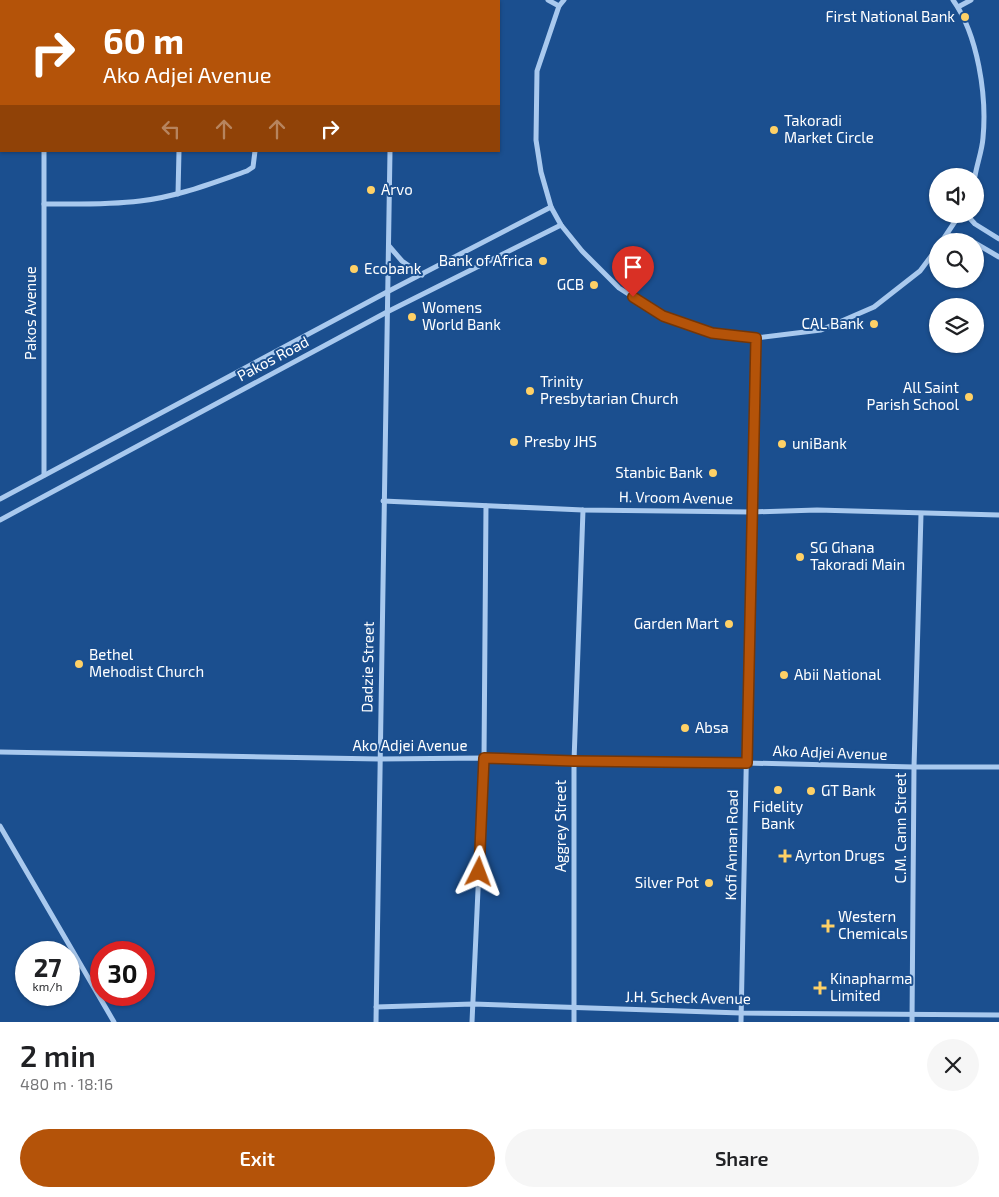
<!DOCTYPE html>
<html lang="en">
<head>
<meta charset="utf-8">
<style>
	body { margin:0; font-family:"Exo 2",sans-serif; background:#f6f6f6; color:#202124; height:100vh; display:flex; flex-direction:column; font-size:19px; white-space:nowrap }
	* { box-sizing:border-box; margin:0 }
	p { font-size:16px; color:#757577 }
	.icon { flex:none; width:28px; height:28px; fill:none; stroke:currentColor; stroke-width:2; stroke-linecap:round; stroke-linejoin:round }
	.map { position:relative; height:1022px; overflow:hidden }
	.details { display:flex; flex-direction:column; background:#fff; flex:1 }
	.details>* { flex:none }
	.guide { position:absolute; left:0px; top:0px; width:500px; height:152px; box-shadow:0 1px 4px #0004; background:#b45309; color:#fff; overflow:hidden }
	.buttons { position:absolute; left:929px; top:168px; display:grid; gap:10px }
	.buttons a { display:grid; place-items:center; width:55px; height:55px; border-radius:50%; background:#fff; box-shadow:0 1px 4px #0004; font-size:25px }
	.speed { position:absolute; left:15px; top:941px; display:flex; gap:10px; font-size:25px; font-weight:700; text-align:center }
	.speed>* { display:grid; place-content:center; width:65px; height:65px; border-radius:50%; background:#fff; box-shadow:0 1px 4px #0004; line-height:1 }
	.speed small { font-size:12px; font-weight:400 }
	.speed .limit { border:8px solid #d22; background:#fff; color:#111 }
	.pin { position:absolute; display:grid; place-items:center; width:42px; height:42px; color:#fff; margin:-51px -21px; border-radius:50% 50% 50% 0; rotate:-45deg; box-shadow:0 0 5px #0007 }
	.pin .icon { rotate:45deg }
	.me { position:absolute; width:55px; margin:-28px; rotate:3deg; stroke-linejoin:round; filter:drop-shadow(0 0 4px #0008) }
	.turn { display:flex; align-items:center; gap:18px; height:105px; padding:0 20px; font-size:22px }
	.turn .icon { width:65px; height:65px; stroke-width:2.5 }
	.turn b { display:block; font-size:35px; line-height:42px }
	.lanes { display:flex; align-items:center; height:48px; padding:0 20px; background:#0003; justify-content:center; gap:25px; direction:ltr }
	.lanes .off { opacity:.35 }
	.round { display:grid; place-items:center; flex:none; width:52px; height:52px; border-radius:26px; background:#f6f6f6 }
	.headline { display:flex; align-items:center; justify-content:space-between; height:85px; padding:0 20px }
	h1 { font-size:30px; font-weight:600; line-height:38px }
	.cta { display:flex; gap:10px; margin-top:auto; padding:10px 20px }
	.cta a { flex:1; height:58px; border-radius:30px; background:#b45309; color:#fff; font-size:20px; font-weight:600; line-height:58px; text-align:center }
	.cta a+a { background:#f6f6f6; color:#202124 }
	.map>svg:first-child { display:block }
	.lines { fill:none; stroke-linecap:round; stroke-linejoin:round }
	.street { stroke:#a9c9ee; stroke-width:5 }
	.route-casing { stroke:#753606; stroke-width:12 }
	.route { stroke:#b45309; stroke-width:9 }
	.poi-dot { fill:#ffd166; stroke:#1b4f8f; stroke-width:2 }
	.labels { text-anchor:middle; stroke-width:4; stroke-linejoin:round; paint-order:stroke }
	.poi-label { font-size:15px; fill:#fff; stroke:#1b4f8f; text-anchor:start }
	.street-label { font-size:15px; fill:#fff; stroke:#1b4f8f }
</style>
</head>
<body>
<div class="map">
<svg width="999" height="1022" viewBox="0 0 999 1022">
	<rect width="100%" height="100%" fill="#1b4f8f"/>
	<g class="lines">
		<g class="street">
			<polyline points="249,0 249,1"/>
			<polyline points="548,0 559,6"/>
			<polyline points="564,0 559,6 537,71 536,140 541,172 551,207 561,225 582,251 619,288 663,316 712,333 755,338 821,330 874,307 920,271 938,247"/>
			<path d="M953 0C978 35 987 96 983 138 982 151 977 164 975 176"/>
			<polyline points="45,1 45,0"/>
			<polyline points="183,1 183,0"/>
			<polyline points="393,1 393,0"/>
			<polyline points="958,7 971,0"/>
			<polyline points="178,194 179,151"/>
			<path d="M44 204C76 204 108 205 140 201 177 197 212 183 247 171L253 167 255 151"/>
			<polyline points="966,214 975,224 999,239"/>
			<polyline points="947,235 971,241"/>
			<polyline points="942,241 960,214"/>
			<polyline points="975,243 999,257"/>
			<polyline points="389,246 402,261 422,275"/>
			<polyline points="44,475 44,151"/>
			<polyline points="0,499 387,292 551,207"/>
			<polyline points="383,501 583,510 751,512 817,510 999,515"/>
			<polyline points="0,520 387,312 561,225"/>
			<polyline points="0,752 379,759 484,758 574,761 747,763 914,767 999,767"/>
			<polyline points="0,826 114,1022"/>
			<polyline points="376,1007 473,1004 741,1013 999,1015"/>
			<polyline points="376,1022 390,151"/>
			<polyline points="472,1022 484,758 486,506"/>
			<polyline points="574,1022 574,761 583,510"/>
			<polyline points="741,1022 755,338"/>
			<polyline points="912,1022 914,767 921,514"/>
		</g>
	</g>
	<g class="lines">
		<g class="route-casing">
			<polyline id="route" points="479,872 484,758 574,761 747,763 756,338 712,333 663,316 633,297"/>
		</g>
		<use href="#route" class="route"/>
	</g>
	<g class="poi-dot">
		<circle cx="965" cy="17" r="5"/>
		<circle cx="774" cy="130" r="5"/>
		<circle cx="371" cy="190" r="5"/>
		<circle cx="543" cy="261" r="5"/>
		<circle cx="354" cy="269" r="5"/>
		<circle cx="594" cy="285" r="5"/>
		<circle cx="412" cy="317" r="5"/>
		<circle cx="874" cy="324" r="5"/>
		<circle cx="530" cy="391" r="5"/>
		<circle cx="969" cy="397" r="5"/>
		<circle cx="514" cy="442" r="5"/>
		<circle cx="782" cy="444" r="5"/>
		<circle cx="713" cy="473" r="5"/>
		<circle cx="800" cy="557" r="5"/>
		<circle cx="729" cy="624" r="5"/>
		<circle cx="79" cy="664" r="5"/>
		<circle cx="784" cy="675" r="5"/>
		<circle cx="685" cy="728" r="5"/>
		<circle cx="778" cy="790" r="5"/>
		<circle cx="811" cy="791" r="5"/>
		<path d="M782.5 848.5h5v5h5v5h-5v5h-5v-5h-5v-5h5z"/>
		<circle cx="709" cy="883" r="5"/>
		<path d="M825.5 918.5h5v5h5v5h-5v5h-5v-5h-5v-5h5z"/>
		<path d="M817.5 980.5h5v5h5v5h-5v5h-5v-5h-5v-5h5z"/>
	</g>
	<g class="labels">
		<g class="poi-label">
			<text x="955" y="22" text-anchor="end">First National Bank</text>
			<text x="784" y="126">Takoradi<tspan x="784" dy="17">Market Circle</tspan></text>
			<text x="381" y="195">Arvo</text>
			<text x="533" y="266" text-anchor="end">Bank of Africa</text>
			<text x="364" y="274">Ecobank</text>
			<text x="584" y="290" text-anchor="end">GCB</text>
			<text x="422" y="313">Womens<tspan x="422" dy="17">World Bank</tspan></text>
			<text x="864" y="329" text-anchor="end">CAL Bank</text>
			<text x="540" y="387">Trinity<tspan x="540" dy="17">Presbytarian Church</tspan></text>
			<text x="959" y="393" text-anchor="end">All Saint<tspan x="959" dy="17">Parish School</tspan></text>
			<text x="524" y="447">Presby JHS</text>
			<text x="792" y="449">uniBank</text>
			<text x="703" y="478" text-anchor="end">Stanbic Bank</text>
			<text x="810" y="553">SG Ghana<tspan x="810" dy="17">Takoradi Main</tspan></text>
			<text x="719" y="629" text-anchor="end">Garden Mart</text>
			<text x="89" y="660">Bethel<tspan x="89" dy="17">Mehodist Church</tspan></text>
			<text x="794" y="680">Abii National</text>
			<text x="695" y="733">Absa</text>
			<text x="821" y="796">GT Bank</text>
			<text x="778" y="812" text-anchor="middle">Fidelity<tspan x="778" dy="17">Bank</tspan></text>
			<text x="795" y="861">Ayrton Drugs</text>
			<text x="699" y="888" text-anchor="end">Silver Pot</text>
			<text x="838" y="922">Western<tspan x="838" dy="17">Chemicals</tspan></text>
			<text x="830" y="984">Kinapharma<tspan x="830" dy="17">Limited</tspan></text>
		</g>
		<g class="street-label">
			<text transform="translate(31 313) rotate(-90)" y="5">Pakos Avenue</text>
			<text transform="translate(273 359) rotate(-28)" y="5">Pakos Road</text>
			<text transform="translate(676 498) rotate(1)" y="5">H. Vroom Avenue</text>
			<text transform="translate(368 667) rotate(-89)" y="5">Dadzie Street</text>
			<text x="410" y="751">Ako Adjei Avenue</text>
			<text transform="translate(830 753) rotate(2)" y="5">Ako Adjei Avenue</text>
			<text transform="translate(561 826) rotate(-90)" y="5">Aggrey Street</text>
			<text transform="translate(901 828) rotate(-90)" y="5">C.M. Cann Street</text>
			<text transform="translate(732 845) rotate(-89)" y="5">Kofi Annan Road</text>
			<text transform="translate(688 998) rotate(1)" y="5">J.H. Scheck Avenue</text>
		</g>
	</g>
</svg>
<div class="buttons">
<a><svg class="icon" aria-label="sound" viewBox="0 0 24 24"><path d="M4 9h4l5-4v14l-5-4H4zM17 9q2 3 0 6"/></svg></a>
<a><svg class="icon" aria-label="search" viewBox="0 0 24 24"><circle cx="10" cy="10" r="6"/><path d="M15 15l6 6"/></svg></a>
<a><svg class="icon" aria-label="layers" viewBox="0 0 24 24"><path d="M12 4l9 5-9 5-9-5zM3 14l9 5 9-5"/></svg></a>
</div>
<div class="speed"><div>27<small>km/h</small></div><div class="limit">30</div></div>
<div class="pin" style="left:633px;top:297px;background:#d93025"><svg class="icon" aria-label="arrive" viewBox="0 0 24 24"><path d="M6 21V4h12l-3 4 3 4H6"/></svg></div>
<svg class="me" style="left:479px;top:872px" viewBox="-20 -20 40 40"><path d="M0-17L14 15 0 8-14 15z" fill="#b45309" stroke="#fff" stroke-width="4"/></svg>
<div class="guide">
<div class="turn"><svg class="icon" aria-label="right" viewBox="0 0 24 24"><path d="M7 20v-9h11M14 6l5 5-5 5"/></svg><div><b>60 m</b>Ako Adjei Avenue</div></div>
<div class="lanes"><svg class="icon off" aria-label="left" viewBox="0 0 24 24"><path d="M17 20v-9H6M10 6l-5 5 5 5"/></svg><svg class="icon off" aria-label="ahead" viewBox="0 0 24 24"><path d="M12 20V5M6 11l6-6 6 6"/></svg><svg class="icon off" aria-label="ahead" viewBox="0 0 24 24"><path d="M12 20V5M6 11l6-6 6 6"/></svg><svg class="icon" aria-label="right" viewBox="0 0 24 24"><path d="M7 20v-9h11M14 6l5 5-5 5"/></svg></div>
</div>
</div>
<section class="details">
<div class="headline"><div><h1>2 min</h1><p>480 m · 18:16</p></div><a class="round"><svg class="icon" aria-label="close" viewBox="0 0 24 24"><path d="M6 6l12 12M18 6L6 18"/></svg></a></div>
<div class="cta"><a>Exit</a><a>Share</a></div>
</section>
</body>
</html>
